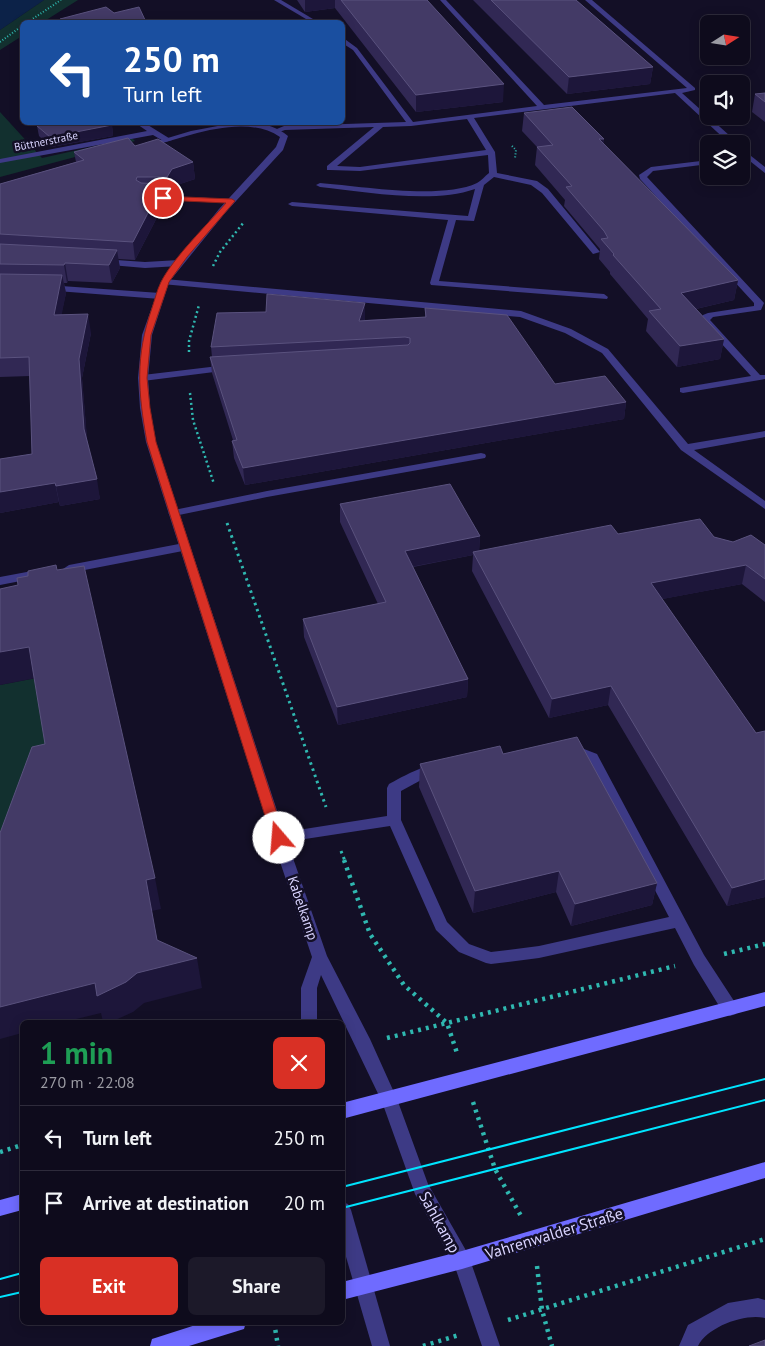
<!DOCTYPE html>
<html lang="en">
<head>
<meta charset="utf-8">
<style>
	body { margin:0; font-family:"PT Sans",sans-serif; background:#1c1929; color:#f1f3f6; height:100vh; display:flex; flex-direction:column; font-size:19px; white-space:nowrap }
	* { box-sizing:border-box; margin:0 }
	p { font-size:16px; color:#9b9ba3 }
	.icon { flex:none; width:28px; height:28px; fill:none; stroke:currentColor; stroke-width:2; stroke-linecap:round; stroke-linejoin:round }
	.map { position:relative; flex:1; overflow:hidden }
	.sheet { position:absolute; left:20px; top:1020px; width:325px; height:305px; display:flex; flex-direction:column; background:#0e0b1c; border-radius:8px; box-shadow:0 2px 12px #0003,0 0 0 1px #2e2b3b }
	.sheet>* { flex:none }
	.top-card { position:absolute; left:20px; top:20px; width:325px; height:105px; border-radius:8px; box-shadow:0 2px 12px #0003,0 0 0 1px #2e2b3b; background:#1a4fa0; color:#fff; overflow:hidden }
	.needle { width:32px; rotate:78deg }
	.controls { position:absolute; left:700px; top:15px; display:grid; gap:10px }
	.controls a { display:grid; place-items:center; width:50px; height:50px; border-radius:8px; background:#0e0b1c; box-shadow:0 2px 12px #0003,0 0 0 1px #2e2b3b; font-size:25px }
	.pin { position:absolute; display:grid; place-items:center; width:42px; height:42px; color:#fff; margin:-21px; border:2px solid #fff; border-radius:50%; box-shadow:0 1px 5px #0007 }
	.me { position:absolute; width:55px; margin:-28px; rotate:342deg; stroke-linejoin:round; filter:drop-shadow(0 0 4px #0008) }
	.turn { display:flex; align-items:center; gap:18px; height:105px; padding:0 20px; font-size:22px }
	.turn .icon { width:65px; height:65px; stroke-width:2.5 }
	.turn b { display:block; font-size:35px; line-height:42px }
	.round { display:grid; place-items:center; flex:none; width:52px; height:52px; border-radius:8px; background:#1c1929 }
	.overview { display:flex; align-items:center; justify-content:space-between; height:85px; padding:0 20px }
	h1 { font-size:30px; font-weight:700; line-height:38px; color:#1e9e55 }
	.primary-button { display:flex; gap:10px; margin-top:auto; padding:10px 20px }
	.primary-button a { flex:1; height:58px; border-radius:8px; background:#d93025; color:#fff; font-size:20px; font-weight:700; line-height:58px; text-align:center }
	.primary-button a+a { background:#1c1929; color:#f1f3f6 }
	ul { padding:0; list-style:none }
	li { display:flex; align-items:center; gap:15px; height:65px; padding:0 20px; border-top:1px solid #2e2b3b }
	li div { flex:1 }
	li b { display:block; font-size:19px }
	li em { font-style:normal }
	.map>svg:first-child { display:block }
	.green { fill:#12302f }
	.water { fill:#0c2248 }
	.lines { fill:none; stroke-linecap:round; stroke-linejoin:round }
	.path-far3 { stroke:#2fb8b0; stroke-width:2; stroke-dasharray:1 2; stroke-linecap:butt }
	.path-far2 { stroke:#2fb8b0; stroke-width:2.5; stroke-dasharray:2 3; stroke-linecap:butt }
	.path-far1 { stroke:#2fb8b0; stroke-width:3; stroke-dasharray:2.5 4; stroke-linecap:butt }
	.path { stroke:#2fb8b0; stroke-width:4.5; stroke-dasharray:3 5; stroke-linecap:butt }
	.service { fill:#3d3a85; fill-rule:evenodd }
	.minor { fill:#3d3a85; fill-rule:evenodd }
	.tertiary { fill:#3d3a85; fill-rule:evenodd }
	.secondary { fill:#6f6bff; fill-rule:evenodd }
	.tram { stroke:#00e5ff; stroke-width:2 }
	.wall { fill:#312854 }
	.shaded-wall { fill:#1d163a }
	.building { fill:#433a66; stroke:#5a527e }
	.route { fill:#d93025; stroke:#8d1f18 }
	.labels { text-anchor:middle; stroke-width:5; stroke-linejoin:round; paint-order:stroke }
	.far-street-label { font-size:11px; fill:#d9d4ff; stroke:#130f26 }
	.street-label { font-size:14px; fill:#d9d4ff; stroke:#130f26 }
	.near-street-label { font-size:16px; fill:#d9d4ff; stroke:#130f26 }
</style>
</head>
<body>
<div class="map">
<svg width="765" height="1346" viewBox="0 0 765 1346">
	<rect width="100%" height="100%" fill="#130f26"/>
	<g class="green">
		<polygon points="44,0 78,0 43,22 22,22 22,36 0,50 0,30"/>
		<polygon points="0,112 42,158 132,138 135,141 0,177"/>
		<polygon points="36,678 53,775 0,889 0,685"/>
	</g>
	<polygon class="water" points="0,0 44,0 0,30"/>
	<g class="lines">
		<g class="path-far3">
			<polyline points="28,22 61,0"/>
			<polyline points="0,42 22,26"/>
			<polyline points="512,146 516,150 515,158"/>
		</g>
		<g class="path-far2">
			<polyline points="213,266 220,252 244,222"/>
			<polyline points="189,352 189,341 199,305"/>
			<polyline points="190,393 193,420 214,484"/>
		</g>
		<g class="path-far1">
			<polyline points="227,523 326,807"/>
			<polyline points="341,851 345,861"/>
		</g>
		<g class="path">
			<polyline points="344,860 370,934 404,985 447,1023 458,1056"/>
			<polyline points="724,954 765,944"/>
			<polyline points="387,1038 675,966"/>
			<polyline points="473,1102 495,1169 521,1216"/>
			<polyline points="0,1152 22,1145"/>
			<polyline points="537,1266 542,1310 552,1346"/>
			<polyline points="508,1320 765,1239"/>
			<polyline points="274,1322 278,1346"/>
			<polyline points="423,1346 459,1335"/>
		</g>
		<g class="service">
			<polygon points="274,0 281,0 318,22 311,22"/>
			<path d="M440 0H446L544 105 687 88 585 0H592L695 88V90L682 93 739 144H730L675 93 474 118 495 152 497 173 537 181 548 189 600 252 593 254 542 193 531 185 494 177 484 185 474 221 456 220 439 281 604 294 608 297 607 299 431 285 430 283 448 220 292 206 288 204 292 202 468 216 475 189C433 204 365 192 320 187L316 185 320 183C360 186 441 200 477 183 481 181 485 176 489 173L488 155 360 171 330 170H327V166L374 127 285 130 276 133 272 131 284 126 406 122 353 50 342 43V37L357 48 413 122 537 106ZM467 119 486 150 360 167 337 166 383 127 411 126Z"/>
			<polygon points="134,122 143,122 172,140 165,142 153,135 0,163 0,159 147,131"/>
			<polygon points="741,148 765,167 765,173 741,154"/>
			<polygon points="709,160 709,164 653,171 647,177 764,303 761,310 713,317 710,320 760,375 765,375 765,379 683,393 680,392 680,388 751,376 700,320 703,315 708,313 754,306 754,303 640,179 639,175 651,167"/>
			<polygon points="146,195 232,199 236,201 232,203 149,199 145,197"/>
			<polygon points="102,259 145,262 179,260 183,263 179,266 145,268 99,264 98,262"/>
			<polygon points="165,279 521,311 571,329 608,349 688,444 765,431 765,437 694,450 765,501 765,509 681,450 602,353 565,333 520,317 162,284 162,280"/>
			<polygon points="47,285 160,293 164,296 160,299 44,290 43,288"/>
			<polygon points="227,365 230,366 230,370 143,381 138,378 143,375"/>
			<polygon points="481,453 485,454 486,456 485,458 267,497 174,516 168,513 174,510 267,491"/>
			<polygon points="184,543 190,547 188,550 69,573 63,569 69,565"/>
			<polygon points="32,571 38,575 36,578 0,585 0,577"/>
			<path d="M571 744 597 754 704 955 736 1004 738 1009 736 1014 730 1016 724 1014 694 965 675 928 539 958 491 964 486 963 459 952 436 930 390 826 279 843 274 842 272 838 274 834 279 833 387 816V788L389 784C403 777 424 763 440 767L442 771 440 775 423 779 401 791V820L447 922 469 944 491 952 539 946 669 917 587 760 566 752 564 749 566 746Z"/>
			<path d="M758 1298 765 1300V1318C745 1313 707 1327 698 1346H679L688 1325 728 1303Z"/>
		</g>
		<path class="minor" d="M239 122C257 122 274 124 288 136L283 150 225 213 169 282 152 335 148 378 150 408 156 442 286 838 327 956 370 1039 397 1099 395 1104 389 1107 383 1104 321 975 317 988V1022H301V988L312 957 272 838 146 442 140 408 138 378 142 335 161 282 219 209 276 147 280 137C243 112 184 138 145 148L141 146 191 131Z"/>
		<g class="tertiary">
			<polygon points="389,1091 395,1094 397,1099 428,1184 468,1254 500,1346 482,1346 454,1264 415,1194 381,1099 383,1094"/>
			<polygon points="342,1202 348,1204 351,1210 390,1346 372,1346 342,1243"/>
		</g>
		<g class="secondary">
			<polygon points="765,992 765,1006 342,1119 342,1103"/>
			<polygon points="765,1162 765,1178 462,1269 342,1300 342,1282 462,1251"/>
			<polygon points="22,1194 22,1210 0,1216 0,1200"/>
			<polygon points="205,1322 246,1322 244,1329 189,1346 150,1346 152,1339"/>
		</g>
		<g class="tram">
			<polyline points="342,1187 765,1079"/>
			<polyline points="342,1208 765,1100"/>
			<polyline points="0,1279 22,1273"/>
			<polyline points="0,1297 22,1292"/>
		</g>
	</g>
	<g class="wall">
		<polygon points="297,0 427,0 503,102 416,112 335,8 305,12"/>
		<polygon points="473,0 576,0 653,67 650,84 567,94"/>
		<polygon points="765,93 765,122 752,112 755,94"/>
		<polygon points="524,113 604,139 603,144 738,280 734,300 696,309 724,339 720,359 677,367 646,331 648,319 610,274 610,272 599,259 600,249 564,206 565,200 535,165 537,147 522,131"/>
		<polygon points="112,125 113,136 51,147 39,136 37,126"/>
		<polygon points="135,146 193,162 195,179 174,186 169,194 164,194 165,202 135,260 118,259 120,268 112,283 68,281 67,283 64,283 66,293 61,315 91,333 82,378 87,440 100,499 60,506 59,502 0,513 0,459 32,454 30,376 0,377 0,184 76,162 74,152"/>
		<polygon points="365,303 365,320 425,317 425,308 555,384 626,402 624,419 245,485 234,458 232,441 233,440 212,373 210,357 212,357 211,347 266,312"/>
		<polygon points="340,504 480,536 479,551 618,534 714,537 733,542 765,545 765,602 742,584 662,599 756,733 765,731 765,897 727,906 608,705 549,718 472,571 473,555 413,567 468,679 467,697 338,725 304,637 303,619 378,604 340,522"/>
		<polygon points="503,754 657,883 652,905 571,926 556,892 473,913 419,787 420,764"/>
	</g>
	<g class="shaded-wall">
		<polygon points="305,0 335,0 335,8 305,12"/>
		<polygon points="653,67 650,84 567,94 569,77"/>
		<polygon points="504,84 503,102 416,112 416,95"/>
		<polygon points="112,125 113,136 51,147 50,137"/>
		<polygon points="599,139 604,139 602,157"/>
		<polygon points="193,162 195,179 174,186 169,194 167,177 172,169"/>
		<polygon points="163,184 165,202 135,260 133,242"/>
		<polygon points="117,250 120,268 112,283 109,265"/>
		<polygon points="65,263 68,281 67,283 64,265"/>
		<polygon points="62,275 66,293 58,334 54,315"/>
		<polygon points="738,280 734,300 678,313 681,293"/>
		<polygon points="365,303 365,319 359,337 359,321"/>
		<polygon points="88,314 91,333 82,378 88,449 84,429 79,359"/>
		<polygon points="724,339 720,359 677,367 680,346"/>
		<polygon points="626,402 624,419 245,485 243,468"/>
		<polygon points="97,479 100,499 60,506 56,486"/>
		<polygon points="55,483 59,502 0,513 0,492"/>
		<polygon points="480,536 479,554 473,552 473,555 405,568 405,551"/>
		<polygon points="746,565 742,584 647,602 651,583"/>
		<polygon points="29,647 36,678 0,685 0,652"/>
		<polygon points="468,679 467,697 338,725 337,707"/>
		<polygon points="611,686 608,705 549,718 552,699"/>
		<polygon points="559,871 556,892 473,913 475,891"/>
		<polygon points="155,878 161,909 152,911 162,967 197,958 202,988 144,1003 133,1012 111,1022 103,1022 101,1013 64,1022 22,1022 22,1033 0,1039 0,1007 146,880"/>
		<polygon points="765,879 765,897 727,906 732,888"/>
		<polygon points="657,883 652,905 571,926 575,904"/>
	</g>
	<g class="building">
		<polygon points="341,0 427,0 504,84 416,95"/>
		<polygon points="491,0 576,0 653,67 569,77"/>
		<polygon points="106,7 114,13 139,7 146,22 66,22 60,19"/>
		<polygon points="765,93 765,102 755,94"/>
		<polygon points="572,107 604,139 599,139 738,280 681,293 724,339 680,346 649,311 661,309 613,255 614,254 601,239 608,238 604,231 566,187 572,186 537,147 553,145 524,113"/>
		<polygon points="54,122 109,122 112,125 50,137 37,126"/>
		<polygon points="128,138 135,146 158,139 193,162 172,169 167,177 137,177 136,180 141,183 163,184 133,242 0,234 0,184 84,160 74,152"/>
		<polygon points="0,244 117,250 109,265 65,263 64,265 0,264"/>
		<polygon points="0,274 62,275 54,315 88,314 79,359 84,429 97,479 56,486 55,483 0,492 0,459 32,454 29,357 0,358"/>
		<polygon points="267,294 365,303 359,321 426,317 425,308 507,315 555,384 605,376 626,402 243,468 232,441 237,440 210,357 408,345 410,343 410,338 405,337 211,347 217,313 266,312"/>
		<polygon points="450,484 480,536 405,551 468,679 337,707 303,619 386,602 340,504"/>
		<polygon points="700,519 714,537 733,542 751,535 765,545 765,579 746,565 651,583 756,733 765,731 765,879 732,888 611,686 552,699 473,552 611,525 618,534"/>
		<polygon points="56,565 57,570 84,566 155,878 146,880 157,940 197,958 137,973 126,982 97,996 95,983 0,1007 0,833 32,747 45,744 29,647 0,652 0,589 18,585 17,578 28,576 28,571"/>
		<polygon points="577,737 657,883 575,904 559,871 475,891 420,764 500,746 503,754"/>
		<polygon points="765,1340 765,1346 749,1346"/>
	</g>
	<path class="route" d="M160 196 232 199 235 201 187 257 169 282 151 335 147 378 150 408 156 442 285 838 283 842H274L272 838 147 442C138 392 135 357 152 308 155 299 157 290 161 282 173 258 207 225 226 203L163 200 159 198Z"/>
	<g class="labels">
		<g class="far-street-label">
			<text transform="translate(46 141) rotate(-11)" y="4">Büttnerstraße</text>
		</g>
		<g class="street-label">
			<text transform="translate(303 908) rotate(71)" y="5">Kabelkamp</text>
		</g>
		<g class="near-street-label">
			<text transform="translate(440 1222) rotate(61)" y="6">Sahlkamp</text>
			<text transform="translate(554 1233) rotate(-17)" y="6">Vahrenwalder Straße</text>
		</g>
	</g>
</svg>
<div class="controls">
<a><svg class="needle" viewBox="-14 -14 28 28"><path d="M0-13l5 13h-10z" fill="#e53935"/><path d="M0 13l5-13h-10z" fill="#9b9ba3"/></svg></a>
<a><svg class="icon" aria-label="sound" viewBox="0 0 24 24"><path d="M4 9h4l5-4v14l-5-4H4zM17 9q2 3 0 6"/></svg></a>
<a><svg class="icon" aria-label="layers" viewBox="0 0 24 24"><path d="M12 4l9 5-9 5-9-5zM3 14l9 5 9-5"/></svg></a>
</div>
<div class="pin" style="left:163px;top:198px;background:#d93025"><svg class="icon" aria-label="arrive" viewBox="0 0 24 24"><path d="M6 21V4h12l-3 4 3 4H6"/></svg></div>
<svg class="me" style="left:279px;top:838px" viewBox="-20 -20 40 40"><circle r="19" fill="#fff"/><path d="M0-13L10 11 0 6-10 11z" fill="#d93025"/></svg>
<div class="top-card">
<div class="turn"><svg class="icon" aria-label="left" viewBox="0 0 24 24"><path d="M17 20v-9H6M10 6l-5 5 5 5"/></svg><div><b>250 m</b>Turn left</div></div>
</div>
<section class="sheet">
<div class="overview"><div><h1>1 min</h1><p>270 m · 22:08</p></div><a class="round" style="background:#d93025;color:#fff"><svg class="icon" aria-label="close" viewBox="0 0 24 24"><path d="M6 6l12 12M18 6L6 18"/></svg></a></div>
<ul>
<li><svg class="icon" aria-label="left" viewBox="0 0 24 24"><path d="M17 20v-9H6M10 6l-5 5 5 5"/></svg><div><b>Turn left</b></div><em>250 m</em></li>
<li><svg class="icon" aria-label="arrive" viewBox="0 0 24 24"><path d="M6 21V4h12l-3 4 3 4H6"/></svg><div><b>Arrive at destination</b></div><em>20 m</em></li>
</ul>
<div class="primary-button"><a>Exit</a><a>Share</a></div>
</section>
</div>
</body>
</html>
